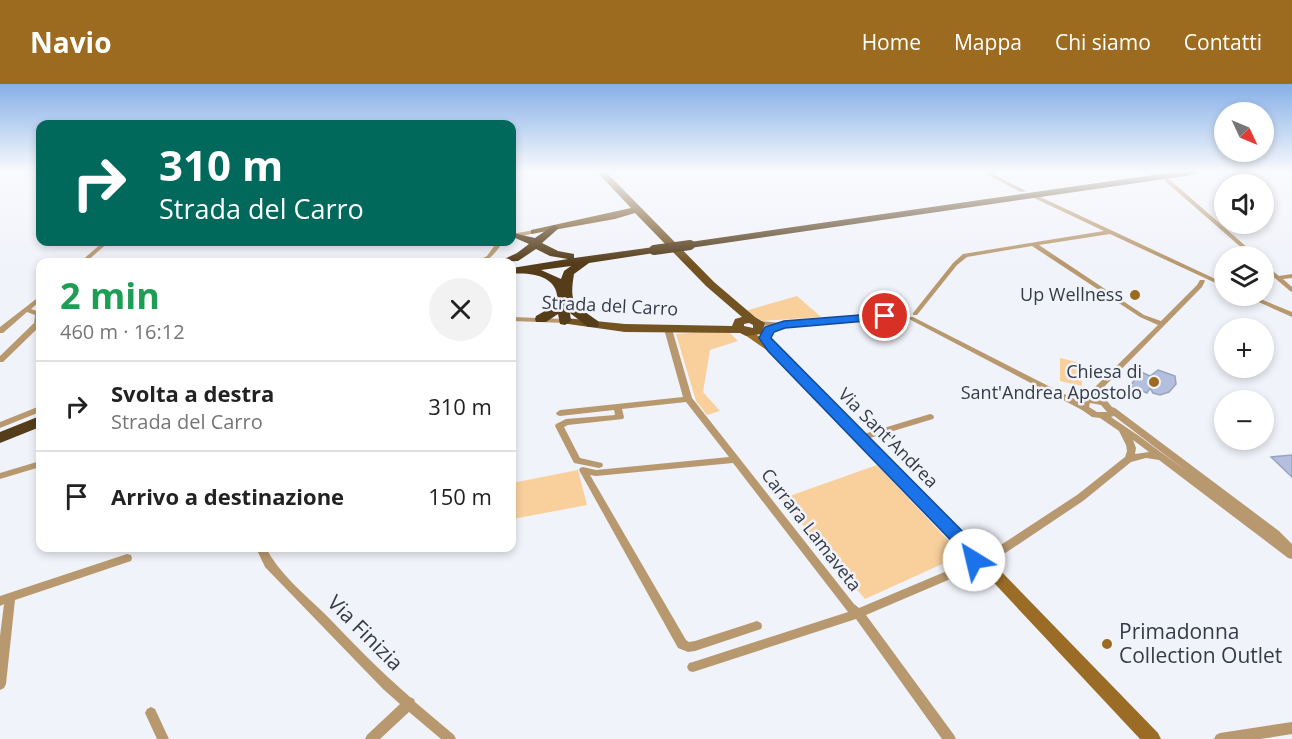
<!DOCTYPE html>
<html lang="it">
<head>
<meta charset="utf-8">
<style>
	body { margin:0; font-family:"Open Sans",sans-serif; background:#f2f2f2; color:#222; height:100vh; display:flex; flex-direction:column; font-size:22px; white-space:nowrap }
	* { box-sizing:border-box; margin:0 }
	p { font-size:20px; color:#767676 }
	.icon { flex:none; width:33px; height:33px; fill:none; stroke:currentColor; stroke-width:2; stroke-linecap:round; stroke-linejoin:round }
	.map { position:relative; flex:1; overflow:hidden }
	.details { position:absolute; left:36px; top:174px; width:480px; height:294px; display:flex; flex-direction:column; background:#fff; border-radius:12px; box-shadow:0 3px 9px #0003 }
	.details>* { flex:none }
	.hud { position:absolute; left:36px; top:36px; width:480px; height:126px; border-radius:12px; box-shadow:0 3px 9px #0003; background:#00695c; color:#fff; overflow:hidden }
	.needle { width:39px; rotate:134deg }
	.tools { position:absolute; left:1214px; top:18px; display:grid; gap:12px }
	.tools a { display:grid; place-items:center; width:60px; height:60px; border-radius:50%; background:#fff; box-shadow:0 3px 9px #0003; font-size:30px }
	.pin { position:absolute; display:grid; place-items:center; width:51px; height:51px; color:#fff; margin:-26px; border:3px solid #fff; border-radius:50%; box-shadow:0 2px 6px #0007 }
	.me { position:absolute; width:66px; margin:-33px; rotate:324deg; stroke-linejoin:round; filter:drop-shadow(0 0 4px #0008) }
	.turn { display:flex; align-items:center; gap:21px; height:126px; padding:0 24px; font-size:27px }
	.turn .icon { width:78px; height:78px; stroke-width:2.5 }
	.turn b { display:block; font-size:42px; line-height:51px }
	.round { display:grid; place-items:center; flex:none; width:63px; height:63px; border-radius:32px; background:#f2f2f2 }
	.summary { display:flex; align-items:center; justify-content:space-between; height:102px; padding:0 24px }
	h1 { font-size:36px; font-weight:700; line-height:45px; color:#1e9e55 }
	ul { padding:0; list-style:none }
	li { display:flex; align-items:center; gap:18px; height:90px; padding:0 24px; border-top:2px solid #e0e0e0 }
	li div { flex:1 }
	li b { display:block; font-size:22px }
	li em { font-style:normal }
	header { display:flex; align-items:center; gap:36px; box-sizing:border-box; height:84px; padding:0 30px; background:#9c6b1f; color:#fff }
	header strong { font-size:28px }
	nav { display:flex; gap:33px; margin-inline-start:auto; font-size:21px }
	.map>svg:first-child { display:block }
	.green { fill:#f9d09c }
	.building { fill:#b4bfde; stroke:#98a3c1; stroke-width:1.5 }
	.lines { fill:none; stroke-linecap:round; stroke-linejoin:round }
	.street { fill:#b8996f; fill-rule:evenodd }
	.secondary { fill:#9a6c26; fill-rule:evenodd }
	.primary { fill:#745323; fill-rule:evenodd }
	.highway { fill:#553d1a; fill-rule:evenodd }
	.highway-bridge { stroke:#553d1a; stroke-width:10 }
	.route { fill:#1a73e8; stroke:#114b97; stroke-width:1.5 }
	.poi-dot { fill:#9c6b1f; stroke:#f1f3fa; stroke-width:2 }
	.labels { text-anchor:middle; stroke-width:5; stroke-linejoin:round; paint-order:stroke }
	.poi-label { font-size:18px; fill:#363b47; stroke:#f1f3fa; text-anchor:end }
	.street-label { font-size:18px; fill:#363b47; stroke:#f1f3fa }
	.near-poi-label { font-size:21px; fill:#363b47; stroke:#f1f3fa; text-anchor:start }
	.near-street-label { font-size:21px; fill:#363b47; stroke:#f1f3fa }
</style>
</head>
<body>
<header>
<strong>Navio</strong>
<nav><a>Home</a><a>Mappa</a><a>Chi siamo</a><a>Contatti</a></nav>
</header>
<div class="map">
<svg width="1292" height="655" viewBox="0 0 1292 655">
	<rect width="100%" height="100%" fill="#f1f3fa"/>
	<g class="green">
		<polygon points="797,212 821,233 762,237 745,227"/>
		<polygon points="727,246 738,257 710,266 703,308 720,327 707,331 696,317 676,250"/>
		<polygon points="1060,274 1081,279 1082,302 1060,297"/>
		<polygon points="877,381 962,471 865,515 781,415"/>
		<polygon points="578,386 587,421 513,435 512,399"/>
	</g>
	<g class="building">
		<polygon points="1158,286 1175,292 1176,300 1169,308 1160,311 1153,309 1150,304 1147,309 1130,302 1141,288 1150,292"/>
		<polygon points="1292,371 1292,393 1271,373"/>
	</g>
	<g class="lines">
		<g class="street">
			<polygon points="982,88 989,88 1026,107 1021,108"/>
			<polygon points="1165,95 1169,95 1257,172 1251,172 1165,97"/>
			<path d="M1036 111 1224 199V203L1222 202 1110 150 1039 161 1144 231 1161 237 1197 201 1200 196H1204L1205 197 1202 203 1100 307 1096 315 1107 317 1112 323 1115 324 1279 447 1292 460V475L1288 474 1159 376 1146 374 1131 378 1083 417 992 478 988 479 984 478 983 475 984 472 1077 411 1125 373 1127 367 1126 361 1119 347 1100 334 1092 333 1082 326 909 235 907 234 909 233H913L1082 319 1083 314H1089L1094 304 1158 241 1140 233 1032 162 967 173 957 181 917 231H913V229L953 179 963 170 1104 147 1034 114 1033 113ZM1090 319 1101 321 1107 328H1097L1089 323ZM1114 332 1189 389 1139 352 1111 333ZM1133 356 1149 368 1135 370 1136 364Z"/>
			<polygon points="534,146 536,147 536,149 512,154 512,150"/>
			<polygon points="103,158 109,158 86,178 80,178"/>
			<path d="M497 158H503C495 169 490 178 476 178L477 177 487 172Z"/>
			<polygon points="1263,179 1279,192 1292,190 1292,194 1283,195 1292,203 1292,208 1290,207 1263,184"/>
			<polygon points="40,212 40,217 31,225 40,228 40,242 3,278 0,278 0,272 34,239 35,231 27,228 3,249 0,249 0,243"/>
			<polygon points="1245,212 1253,212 1292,228 1292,233"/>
			<polygon points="905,230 907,231 907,233 777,243 768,256 765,256 761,254 771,242 759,241 755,239 759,237 784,239"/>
			<polygon points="512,233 565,235 569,237 565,239 512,237"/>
			<polygon points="665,243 671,243 672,245 692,314 854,520 859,524 973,476 977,475 981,476 982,479 981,482 866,531 954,651 956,655 942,655 856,535 693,588 689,587 687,583 689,579 693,578 848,528 733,379 596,392 590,391 686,556 689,558 695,557 757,537 761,539 762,542 761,545 695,567 688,568 678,564 579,386 580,384 583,383 596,386 729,373 686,318 622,325 624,333 623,335 568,341 564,343 580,374 602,379 603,381 602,383 599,384 574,379 555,342 556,340 566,335 615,331 614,326 560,332 557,331 556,329 560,326 683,313 664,245"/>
			<polygon points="40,322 40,328 0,344 0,338"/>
			<polygon points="930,330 933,331 934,333 933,335 860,357 856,354 857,352"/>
			<polygon points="40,377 40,383 0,395 0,389"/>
			<path d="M256 464H266C279 489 303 509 324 529 352 558 380 587 410 613L414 615 415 618 454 651 456 655H441L409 628 380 655H365L367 651 400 620 383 605 265 483Z"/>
			<polygon points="127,470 131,471 132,474 131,477 15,516 6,600 4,604 0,606 0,552 4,520 0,522 0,512"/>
			<polygon points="151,623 155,625 169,655 157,655 145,629 147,625"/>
			<polygon points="1292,638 1292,650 1260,655 1214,655 1216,651 1220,649"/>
		</g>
		<g class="secondary">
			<polygon points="749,246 776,263 980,467 982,471 980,475 975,477 970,475 768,267 745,251 744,249"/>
			<polygon points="986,475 991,477 1158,649 1161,655 1140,655 981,485 979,481 981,477"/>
		</g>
		<path class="primary" d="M597 88H606L714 198 755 233 765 239 762 250 746 252 740 249 625 248 561 239 559 237 565 234 625 240 732 242 735 235 742 233 706 202 635 129 615 135 531 150V146L631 124ZM749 239 753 241V244L744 242V240Z"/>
		<g class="highway">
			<polygon points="1174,88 1197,88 1192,91 690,164 684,161 690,158"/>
			<path d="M554 141 559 144 542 159 558 167 574 170V174L654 163 660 166 654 169 589 179 574 190C569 221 574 220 598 237L599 240 598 243H588L570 229 571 237 565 241 560 240 558 230 546 238H536L535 235 536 232 557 220C561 193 533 188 512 190V184L568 175 550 172 536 165 518 177 498 178 517 169 529 160 513 153V149L535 154ZM571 182 564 187 561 195 541 186Z"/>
			<polygon points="40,332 40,343 0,359 0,348"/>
		</g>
		<polyline class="highway-bridge" points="654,166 690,161"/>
	</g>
	<linearGradient id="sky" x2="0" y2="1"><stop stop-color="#86b0e7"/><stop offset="0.49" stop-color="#f9fafd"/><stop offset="1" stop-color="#f9fafd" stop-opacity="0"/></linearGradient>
	<rect width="1292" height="179" fill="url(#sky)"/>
	<polygon class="route" points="885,229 889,230 889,235 785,244 774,248 771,254 981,466 984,471 980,481 968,481 967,473 768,267 759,254 765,243 784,237"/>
	<g class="poi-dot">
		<circle cx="1135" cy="211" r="6"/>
		<circle cx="1154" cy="298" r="6"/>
		<circle cx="1107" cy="560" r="6"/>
	</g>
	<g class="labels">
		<g class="poi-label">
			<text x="1123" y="217">Up Wellness</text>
			<text x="1142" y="294">Chiesa di<tspan x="1142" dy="21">Sant'Andrea Apostolo</tspan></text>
		</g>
		<g class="street-label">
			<text transform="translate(610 222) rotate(3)" y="6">Strada del Carro</text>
			<text transform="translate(888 354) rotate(45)" y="6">Via Sant'Andrea</text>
			<text transform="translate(811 446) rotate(52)" y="6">Carrara Lamaveta</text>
		</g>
		<g class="near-poi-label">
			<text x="1119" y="555">Primadonna<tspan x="1119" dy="24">Collection Outlet</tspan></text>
		</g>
		<g class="near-street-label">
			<text transform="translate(365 549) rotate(45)" y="7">Via Finizia</text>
		</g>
	</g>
</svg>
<div class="tools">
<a><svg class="needle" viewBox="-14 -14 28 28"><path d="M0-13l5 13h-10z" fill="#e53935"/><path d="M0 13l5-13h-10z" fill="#767676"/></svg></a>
<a><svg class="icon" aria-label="sound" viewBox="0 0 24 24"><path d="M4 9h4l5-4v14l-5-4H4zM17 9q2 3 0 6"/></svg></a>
<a><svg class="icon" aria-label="layers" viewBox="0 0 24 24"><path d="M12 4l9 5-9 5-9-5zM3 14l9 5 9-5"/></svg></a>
<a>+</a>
<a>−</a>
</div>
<div class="pin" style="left:885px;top:232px;background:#d93025"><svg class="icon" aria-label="arrive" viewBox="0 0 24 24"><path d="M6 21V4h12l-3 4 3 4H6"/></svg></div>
<svg class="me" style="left:974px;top:476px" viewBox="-20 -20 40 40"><circle r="19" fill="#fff"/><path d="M0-13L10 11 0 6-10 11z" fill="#1a73e8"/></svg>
<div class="hud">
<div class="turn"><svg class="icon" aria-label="right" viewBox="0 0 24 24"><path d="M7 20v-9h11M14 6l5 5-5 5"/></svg><div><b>310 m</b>Strada del Carro</div></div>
</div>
<section class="details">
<div class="summary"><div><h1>2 min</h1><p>460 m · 16:12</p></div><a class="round"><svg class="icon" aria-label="close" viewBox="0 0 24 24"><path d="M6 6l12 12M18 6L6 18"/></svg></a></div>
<ul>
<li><svg class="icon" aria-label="right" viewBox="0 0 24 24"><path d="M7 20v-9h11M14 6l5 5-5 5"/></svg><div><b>Svolta a destra</b><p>Strada del Carro</p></div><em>310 m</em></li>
<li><svg class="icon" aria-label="arrive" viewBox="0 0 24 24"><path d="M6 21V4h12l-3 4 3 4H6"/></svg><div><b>Arrivo a destinazione</b></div><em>150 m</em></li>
</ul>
</section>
</div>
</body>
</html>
